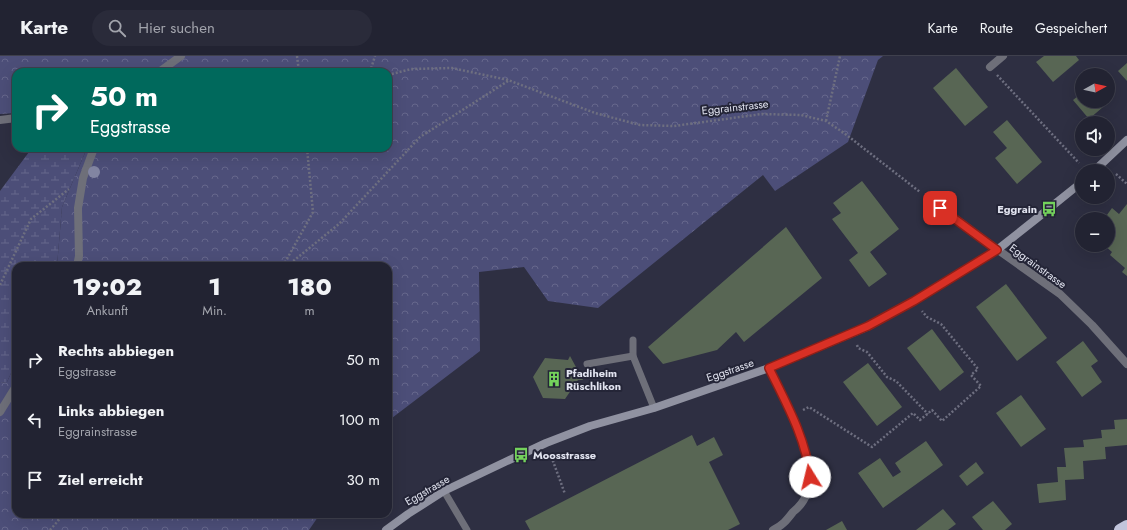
<!DOCTYPE html>
<html lang="de">
<head>
<meta charset="utf-8">
<style>
	body { margin:0; font-family:Jost,sans-serif; background:#2a2b3a; color:#f1f3f6; height:100vh; display:flex; flex-direction:column; font-size:15px; white-space:nowrap }
	* { box-sizing:border-box; margin:0 }
	p { font-size:13px; color:#a2a4ac }
	.icon { flex:none; width:22px; height:22px; fill:none; stroke:currentColor; stroke-width:2; stroke-linecap:round; stroke-linejoin:round }
	.map { position:relative; flex:1; overflow:hidden }
	.drawer { position:absolute; left:12px; top:206px; width:380px; height:256px; display:flex; flex-direction:column; background:#222332; border-radius:12px; box-shadow:0 4px 16px #0002,0 0 0 1px #3f404d }
	.drawer>* { flex:none }
	.guide { position:absolute; left:12px; top:12px; width:380px; height:84px; border-radius:12px; box-shadow:0 4px 16px #0002,0 0 0 1px #3f404d; background:#00695c; color:#fff; overflow:hidden }
	.needle { width:26px; rotate:82deg }
	.buttons { position:absolute; left:1075px; top:12px; display:grid; gap:8px }
	.buttons a { display:grid; place-items:center; width:40px; height:40px; border-radius:50%; background:#222332; box-shadow:0 4px 16px #0002,0 0 0 1px #3f404d; font-size:20px }
	.pin { position:absolute; display:grid; place-items:center; width:34px; height:34px; color:#fff; margin:-17px; border-radius:8px; box-shadow:0 2px 6px #0006 }
	.me { position:absolute; width:44px; margin:-22px; rotate:351deg; stroke-linejoin:round; filter:drop-shadow(0 0 3px #0008) }
	.turn { display:flex; align-items:center; gap:14px; height:84px; padding:0 12px; font-size:18px }
	.turn .icon { width:52px; height:52px; stroke-width:2.5 }
	.turn b { display:block; font-size:28px; line-height:34px }
	.eta { display:flex; justify-content:space-evenly; align-items:center; height:68px; text-align:center }
	.eta b { font-size:24px; font-weight:800; line-height:28px }
	ul { padding:0; list-style:none }
	li { display:flex; align-items:center; gap:12px; height:60px; padding:0 12px }
	li div { flex:1 }
	li b { display:block; font-size:15px }
	li em { font-style:normal }
	header { display:flex; align-items:center; gap:24px; box-sizing:border-box; height:56px; padding:0 20px; background:#222332; border-bottom:1px solid #3f404d }
	header strong { font-size:19px }
	nav { display:flex; gap:22px; margin-inline-start:auto; font-size:14px }
	.search { width:280px; height:36px; background:#2a2b3a; display:flex; align-items:center; gap:10px; box-sizing:border-box; padding:0 14px; border-radius:22px; color:#a2a4ac; font-size:15px }
	.map>svg:first-child { display:block }
	.forest { fill:url(#forest-crowns) }
	.wetland { fill:url(#wetland-marsh) }
	.building { fill:#586654 }
	.lines { fill:none; stroke-linecap:round; stroke-linejoin:round }
	.path { stroke:#6e6f80; stroke-width:2.5; stroke-dasharray:2 2; stroke-linecap:butt }
	.service { stroke:#6e6f79; stroke-width:7 }
	.minor { stroke:#6e6f79; stroke-width:8 }
	.secondary { stroke:#9092a1; stroke-width:8 }
	.motorway { stroke:#c2c5dc; stroke-width:12 }
	.tree { fill:#8285a2 }
	.route-casing { stroke:#8d1f18; stroke-width:10 }
	.route { stroke:#d93025; stroke-width:7 }
	.labels { text-anchor:middle; stroke-width:4; stroke-linejoin:round; paint-order:stroke }
	.street-label { font-size:11px; fill:#e2e4f0; stroke:#242537 }
	.poi-label { font-size:11px; font-weight:bold; fill:#e2e4f0; stroke:#242537; text-anchor:start }
</style>
</head>
<body>
<header>
<strong>Karte</strong>
<div class="search"><svg class="icon" aria-label="search" viewBox="0 0 24 24"><circle cx="10" cy="10" r="6"/><path d="M15 15l6 6"/></svg>Hier suchen</div>
<nav><a>Karte</a><a>Route</a><a>Gespeichert</a></nav>
</header>
<div class="map">
<svg width="1127" height="474" viewBox="0 0 1127 474">
	<defs>
		<pattern id="forest-crowns" width="20" height="18" patternUnits="userSpaceOnUse"><rect width="20" height="18" fill="#4c4e78"/><path d="M2 6a3 3 0 1 1 6 0M12 15a3 3 0 1 1 6 0" fill="none" stroke="#66678c"/></pattern>
		<pattern id="wetland-marsh" width="20" height="14" patternUnits="userSpaceOnUse"><rect width="20" height="14" fill="#4c4e78"/><path d="M1 5h8M5 5V1M11 12h8M15 12V8" fill="none" stroke="#66678c"/></pattern>
	</defs>
	<rect width="100%" height="100%" fill="#2e2f42"/>
	<g class="forest">
		<polygon points="0,0 883,0 878,4 848,86 775,135 763,119 598,252 548,245 524,211 479,216 480,295 388,365 388,210 57,210 62,151 87,92 388,92 388,16 16,16 16,57 0,58"/>
		<polygon points="16,306 16,458 320,458 309,474 0,474 0,327 7,326"/>
	</g>
	<polygon class="wetland" points="32,92 87,92 62,151 57,210 16,210 16,306 7,326 0,327 0,135"/>
	<g class="building">
		<polygon points="1044,0 1076,0 1079,4 1053,26 1036,6"/>
		<polygon points="1127,7 1127,25 1118,15"/>
		<polygon points="956,12 988,51 965,70 933,32"/>
		<polygon points="1082,37 1082,45 1108,45 1108,43 1110,45 1089,63 1073,44"/>
		<polygon points="1007,64 1042,106 1017,128 995,102 1007,92 993,76"/>
		<polygon points="862,125 899,173 870,196 887,218 869,231 849,204 858,197 832,163 841,157 833,147"/>
		<polygon points="1127,148 1127,220 1122,216 1125,212 1110,199 1112,196 1104,189 1108,189 1108,163 1104,163 1112,152 1119,158"/>
		<polygon points="786,171 822,222 744,286 736,276 717,294 663,308 648,291"/>
		<polygon points="1006,228 1047,282 1017,305 976,251"/>
		<polygon points="932,273 964,316 940,335 907,292"/>
		<polygon points="1083,285 1098,305 1091,310 1102,326 1082,341 1056,306"/>
		<polygon points="570,300 583,324 578,324 565,343 543,342 533,321 545,302 568,304"/>
		<polygon points="868,307 902,351 877,370 843,326"/>
		<polygon points="1021,339 1046,373 1021,391 996,357"/>
		<polygon points="1127,363 1127,389 1105,391 1106,403 1083,405 1084,423 1065,424 1066,444 1039,447 1037,428 1058,426 1057,411 1066,411 1064,392 1084,391 1083,384 1102,382 1101,374 1115,373 1114,364"/>
		<polygon points="692,379 697,390 714,381 723,399 709,406 740,468 728,474 530,474 525,465"/>
		<polygon points="926,385 943,409 883,452 858,417 880,402 893,421 901,416 895,407"/>
		<polygon points="976,406 984,417 967,430 959,420"/>
		<polygon points="993,445 1012,468 1005,474 983,474 972,461"/>
		<polygon points="943,453 956,468 948,474 916,474"/>
		<polygon points="842,465 847,474 826,474"/>
	</g>
	<g class="lines">
		<g class="path">
			<polyline points="297,0 299,16"/>
			<polyline points="370,16 375,0"/>
			<polyline points="388,19 411,13 452,12 508,24 595,57 640,69 674,70 762,58 801,59 826,65 844,77 920,136"/>
			<polyline points="997,19 1079,107"/>
			<polyline points="826,65 840,0"/>
			<polyline points="1116,118 1127,128"/>
			<polyline points="283,210 313,156 307,92"/>
			<polyline points="287,210 339,168 420,81 508,25"/>
			<polyline points="0,229 31,163 69,133"/>
			<polyline points="857,289 858,292 867,296 887,321 896,325 928,358"/>
			<polyline points="803,354 809,351 872,391 913,357 920,364 932,354 942,365 981,330 971,319 978,313 941,268 927,261 922,255"/>
			<polyline points="550,397 565,438"/>
			<polyline points="50,474 64,458"/>
		</g>
		<g class="service">
			<polyline points="633,284 633,300 654,352"/>
			<polyline points="587,308 633,300"/>
			<polyline points="444,435 467,474"/>
		</g>
		<g class="minor">
			<polyline points="990,11 1003,0"/>
			<polyline points="159,16 181,0"/>
			<polyline points="0,64 16,62"/>
			<polyline points="929,143 984,184 1060,238 1092,269 1127,308"/>
			<polyline points="77,210 79,200 78,152 83,122 94,92"/>
			<path d="M769 312C784 343 820 406 806 439 804 445 798 452 793 456 786 465 783 469 773 474"/>
			<polyline points="0,356 16,330"/>
		</g>
		<g class="secondary">
			<polyline points="1094,115 1127,84"/>
			<polyline points="386,474 408,458 444,435 505,406 546,387 590,370 654,352 769,312 869,270 914,245 997,194 1036,163 1082,126"/>
		</g>
		<polyline class="motorway" points="1120,474 1127,470"/>
	</g>
	<circle class="tree" cx="94" cy="116" r="6"/>
	<g class="lines">
		<g class="route-casing">
			<path id="route" d="M810 421C806 382 786 347 769 312L868 270 914 245 997 194 940 152"/>
		</g>
		<use href="#route" class="route"/>
	</g>
	<defs>
		<g id="bus-bare" transform="scale(1.2)"><path d="M-5-6H5V4H4V6H2V4H-2V6H-4V4H-5ZM-3.5-4V0h7V-4ZM-3.5 1.2v1.5H-2V1.2ZM2 1.2v1.5H3.5V1.2Z" fill="#74d25c" stroke="#242537" stroke-width="2.5" paint-order="stroke"/></g>
		<g id="building-bare" transform="scale(1.2)"><path d="M-4-6H4V6H1V3H-1V6H-4ZM-2.5-4.3h1.7v1.8h-1.7ZM.8-4.3h1.7v1.8H.8ZM-2.5-1h1.7V.8h-1.7ZM.8-1h1.7V.8H.8Z" fill="#74d25c" stroke="#242537" stroke-width="2.5" paint-order="stroke"/></g>
	</defs>
	<g fill-rule="evenodd">
		<use href="#bus-bare" x="1049" y="153"/>
		<use href="#building-bare" x="554" y="323"/>
		<use href="#bus-bare" x="521" y="399"/>
	</g>
	<g class="labels">
		<g class="street-label">
			<text transform="translate(735 51) rotate(-6)" y="4">Eggrainstrasse</text>
			<text transform="translate(1038 210) rotate(36)" y="4">Eggrainstrasse</text>
			<text transform="translate(730 314) rotate(-19)" y="4">Eggstrasse</text>
			<text transform="translate(427 434) rotate(-30)" y="4">Eggstrasse</text>
		</g>
		<g class="poi-label">
			<text x="1037" y="157" text-anchor="end">Eggrain</text>
			<text x="566" y="321">Pfadiheim<tspan x="566" dy="13">Rüschlikon</tspan></text>
			<text x="533" y="403">Moosstrasse</text>
		</g>
	</g>
</svg>
<div class="buttons">
<a><svg class="needle" viewBox="-14 -14 28 28"><path d="M0-13l5 13h-10z" fill="#e53935"/><path d="M0 13l5-13h-10z" fill="#a2a4ac"/></svg></a>
<a><svg class="icon" aria-label="sound" viewBox="0 0 24 24"><path d="M4 9h4l5-4v14l-5-4H4zM17 9q2 3 0 6"/></svg></a>
<a>+</a>
<a>−</a>
</div>
<div class="pin" style="left:940px;top:152px;background:#d93025"><svg class="icon" aria-label="arrive" viewBox="0 0 24 24"><path d="M6 21V4h12l-3 4 3 4H6"/></svg></div>
<svg class="me" style="left:810px;top:421px" viewBox="-20 -20 40 40"><circle r="19" fill="#fff"/><path d="M0-13L10 11 0 6-10 11z" fill="#d93025"/></svg>
<div class="guide">
<div class="turn"><svg class="icon" aria-label="right" viewBox="0 0 24 24"><path d="M7 20v-9h11M14 6l5 5-5 5"/></svg><div><b>50 m</b>Eggstrasse</div></div>
</div>
<section class="drawer">
<div class="eta">
<div><b>19:02</b><p>Ankunft</p></div>
<div><b>1</b><p>Min.</p></div>
<div><b>180</b><p>m</p></div>
</div>
<ul>
<li><svg class="icon" aria-label="right" viewBox="0 0 24 24"><path d="M7 20v-9h11M14 6l5 5-5 5"/></svg><div><b>Rechts abbiegen</b><p>Eggstrasse</p></div><em>50 m</em></li>
<li><svg class="icon" aria-label="left" viewBox="0 0 24 24"><path d="M17 20v-9H6M10 6l-5 5 5 5"/></svg><div><b>Links abbiegen</b><p>Eggrainstrasse</p></div><em>100 m</em></li>
<li><svg class="icon" aria-label="arrive" viewBox="0 0 24 24"><path d="M6 21V4h12l-3 4 3 4H6"/></svg><div><b>Ziel erreicht</b></div><em>30 m</em></li>
</ul>
</section>
</div>
</body>
</html>
